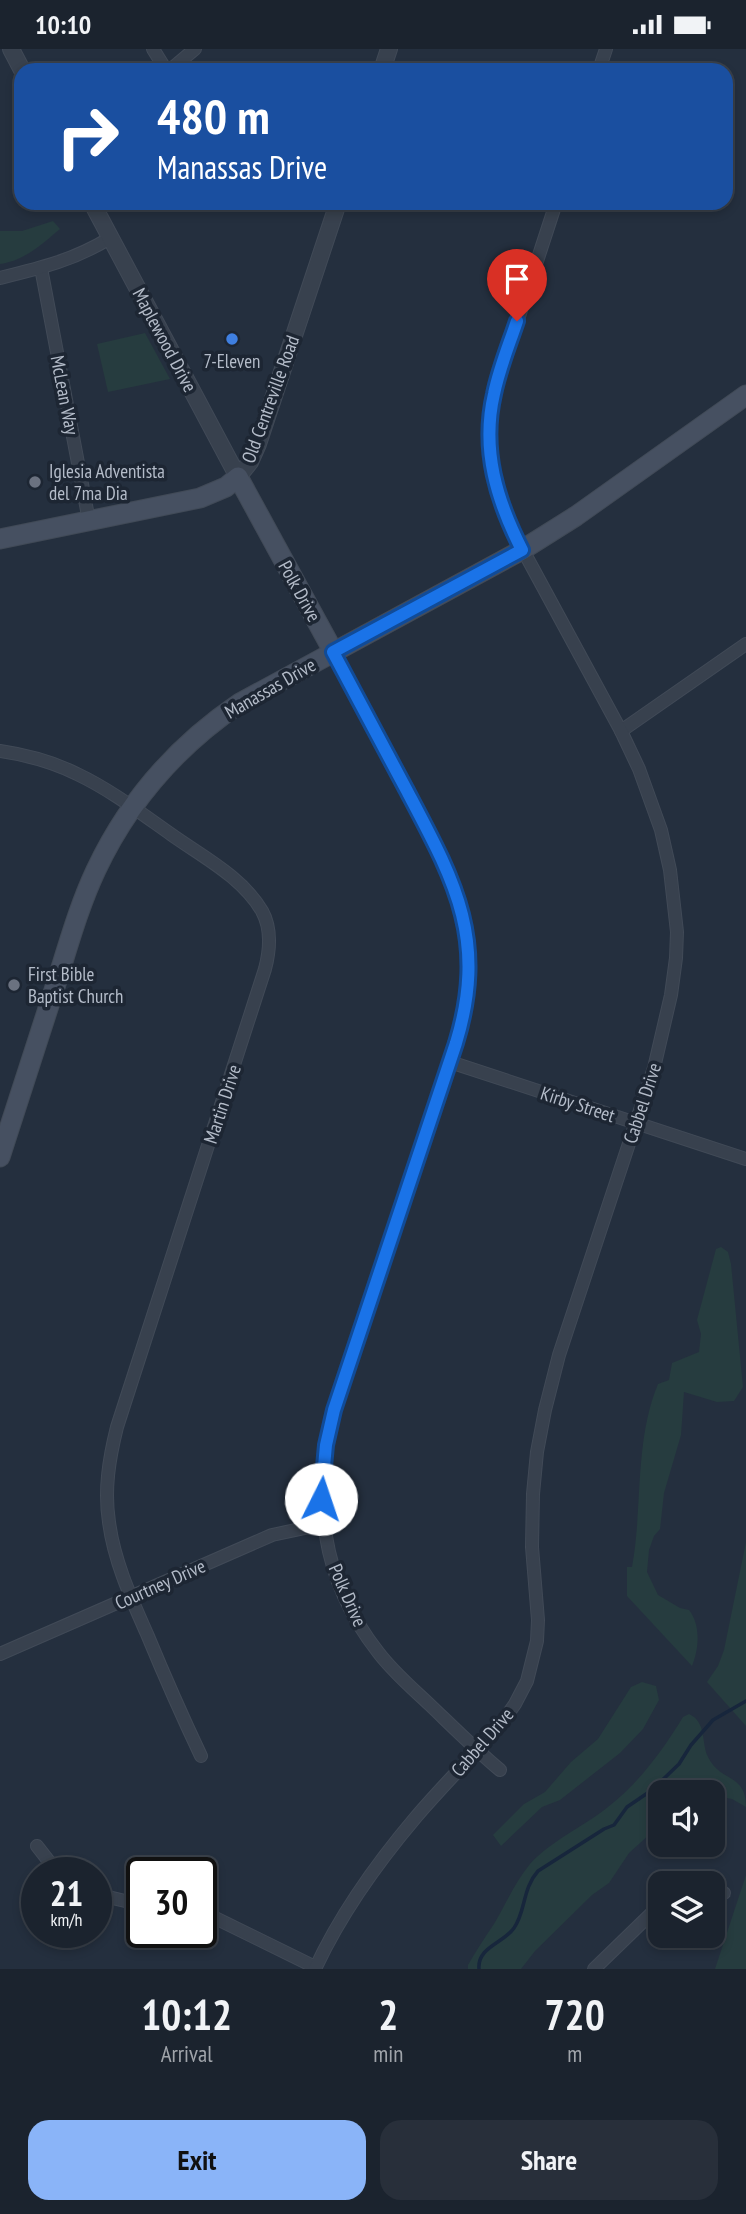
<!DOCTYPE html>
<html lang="en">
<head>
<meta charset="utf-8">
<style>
	body { margin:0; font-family:"PT Sans Narrow",sans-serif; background:#282f3a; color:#f1f3f6; height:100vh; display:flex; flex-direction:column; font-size:26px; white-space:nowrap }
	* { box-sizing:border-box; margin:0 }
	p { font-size:23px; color:#a0a4aa }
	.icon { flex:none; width:38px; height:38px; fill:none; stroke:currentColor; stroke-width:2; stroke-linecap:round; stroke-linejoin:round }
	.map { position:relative; height:1920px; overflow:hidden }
	.details { display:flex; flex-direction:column; background:#1b232e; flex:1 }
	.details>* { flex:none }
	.guide { position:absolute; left:14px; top:14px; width:719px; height:147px; border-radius:21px; box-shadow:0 4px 10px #0003,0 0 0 2px #39404a; background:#1a4fa0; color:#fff; overflow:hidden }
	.buttons { position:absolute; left:648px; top:1731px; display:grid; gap:14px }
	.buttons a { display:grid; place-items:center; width:77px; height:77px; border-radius:14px; background:#1b232e; box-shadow:0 4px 10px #0003,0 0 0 2px #39404a; font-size:35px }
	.speed { position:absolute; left:21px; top:1808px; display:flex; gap:14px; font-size:35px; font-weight:700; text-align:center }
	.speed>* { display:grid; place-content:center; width:91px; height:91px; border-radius:50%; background:#1b232e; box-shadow:0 4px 10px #0003,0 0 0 2px #39404a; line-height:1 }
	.speed small { font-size:18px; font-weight:400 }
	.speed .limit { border:4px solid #111; border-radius:10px; background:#fff; color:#111 }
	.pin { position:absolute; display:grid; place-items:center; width:60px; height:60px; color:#fff; margin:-72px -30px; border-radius:50% 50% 50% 0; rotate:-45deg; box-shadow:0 0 7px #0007 }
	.pin .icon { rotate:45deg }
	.me { position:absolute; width:77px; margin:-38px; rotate:4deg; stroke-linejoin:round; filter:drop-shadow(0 0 5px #0008) }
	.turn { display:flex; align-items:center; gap:24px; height:147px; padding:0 28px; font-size:32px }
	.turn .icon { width:91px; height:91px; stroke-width:2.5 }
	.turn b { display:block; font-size:49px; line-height:60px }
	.eta { display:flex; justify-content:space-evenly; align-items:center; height:119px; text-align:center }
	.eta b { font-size:42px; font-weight:700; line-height:49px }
	.button { display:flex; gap:14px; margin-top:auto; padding:14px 28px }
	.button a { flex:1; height:80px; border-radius:21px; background:#8ab4f8; color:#111; font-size:28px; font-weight:700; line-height:80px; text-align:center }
	.button a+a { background:#282f3a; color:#f1f3f6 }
	.status { display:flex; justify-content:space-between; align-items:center; height:49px; padding:0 35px; background:#1b232e; direction:ltr }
	.status svg { height:19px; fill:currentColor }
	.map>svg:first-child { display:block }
	.green { fill:#263c3f }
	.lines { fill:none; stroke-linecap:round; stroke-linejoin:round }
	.stream { stroke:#17263c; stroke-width:3.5 }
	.minor-casing { stroke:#414a57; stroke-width:14 }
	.tertiary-casing { stroke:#414a57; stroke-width:18 }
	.secondary-casing { stroke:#414a57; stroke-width:21 }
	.minor { stroke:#38414e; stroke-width:12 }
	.tertiary { stroke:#38414e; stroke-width:16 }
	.secondary { stroke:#465061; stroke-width:19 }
	.route-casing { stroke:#114b97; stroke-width:18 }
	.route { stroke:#1a73e8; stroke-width:12 }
	.shop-dot { fill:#3f7fe0; stroke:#1d2633; stroke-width:2.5 }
	.worship-dot { fill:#6b7280; stroke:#1d2633; stroke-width:2.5 }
	.labels { text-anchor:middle; stroke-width:7; stroke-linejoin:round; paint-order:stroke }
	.street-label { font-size:19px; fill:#b4bcc9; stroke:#1d2633 }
	.poi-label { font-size:19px; fill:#b4bcc9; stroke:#1d2633; text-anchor:start }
</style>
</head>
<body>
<div class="status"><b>10:10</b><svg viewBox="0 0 49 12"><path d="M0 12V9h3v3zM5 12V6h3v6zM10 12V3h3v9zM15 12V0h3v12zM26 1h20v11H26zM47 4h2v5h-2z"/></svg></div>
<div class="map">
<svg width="746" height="1920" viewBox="0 0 746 1920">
	<rect width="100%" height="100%" fill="#242f3e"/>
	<g class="green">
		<path d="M53 172 60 180C42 195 24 212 0 215V182H22Z"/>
		<polygon points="145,284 170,330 108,343 97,295"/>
		<path d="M721 1198 728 1203 731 1215 743 1338 734 1352 717 1353 684 1343 681 1386 664 1444 660 1480 654 1487 649 1501 647 1523 658 1546 680 1559 689 1561C701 1576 699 1600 692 1617L627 1547V1518H632C643 1458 634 1393 658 1335L669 1331 672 1314 699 1303 701 1285 697 1271 716 1200Z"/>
		<polygon points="746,1493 746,1677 707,1633 718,1617 724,1601"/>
		<polygon points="642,1633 656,1637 659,1651 643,1680 620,1704 560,1751 542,1758 501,1797 493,1786 524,1755 545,1743 571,1713 598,1690 631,1638"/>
		<path d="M689 1665C707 1673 701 1694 708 1708 721 1734 746 1724 746 1758L732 1750 712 1746V1743H660V1776L629 1804 609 1834 592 1846 535 1902 521 1920H468V1916C476 1902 485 1888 494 1875 506 1855 515 1833 530 1815 552 1791 583 1778 608 1758 639 1734 663 1701 683 1668Z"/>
		<polygon points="746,1826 746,1920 715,1920"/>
	</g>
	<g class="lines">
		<path class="stream" d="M479 1920C477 1898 504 1894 514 1879 526 1862 522 1840 538 1822L604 1780 614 1776 627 1758 652 1741 679 1715 691 1696 713 1671 746 1652"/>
		<g class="minor-casing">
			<g id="minor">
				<polyline points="153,0 166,21"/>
				<polyline points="170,21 195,0"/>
				<polyline points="599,21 606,0"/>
				<polyline points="41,219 89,472"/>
				<path d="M0 229C41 219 74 211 110 189"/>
				<path d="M333 602 441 807 462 862 469 900V930L464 960 456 994 334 1361C312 1449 320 1529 378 1603 393 1623 412 1639 430 1656 453 1678 476 1701 500 1721"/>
				<polyline points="621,682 746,595"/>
				<path d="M0 702C27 706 53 713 77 725 111 741 142 765 172 786 203 808 242 828 262 862 272 880 270 901 265 920L117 1378C109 1410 104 1441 109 1473 114 1512 131 1549 147 1585 164 1626 182 1667 201 1707"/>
				<polyline points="450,1013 746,1110"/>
				<polyline points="0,1605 272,1486 324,1475"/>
				<polyline points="37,1797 58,1824"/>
				<polyline points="712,1838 724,1844"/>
				<polyline points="96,1845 125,1852 142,1853"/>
				<polyline points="201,1862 315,1918"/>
				<path d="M315 1920C340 1866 377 1814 416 1768 444 1735 475 1705 503 1672L515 1655 527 1632 537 1592 538 1571 532 1498 533 1445 537 1403 545 1361 559 1306 654 1019 671 946 676 909 677 883 670 821 661 781 639 720 621 682 511 479 503 461 491 417 489 389 490 366 494 344 556 154"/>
				<polyline points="594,1920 660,1856"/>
			</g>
		</g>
		<g class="tertiary-casing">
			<g id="tertiary">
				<polyline points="11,0 22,21"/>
				<polyline points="382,21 389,0"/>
				<polyline points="92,154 238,428 250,413 258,395 338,154"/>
			</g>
		</g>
		<g class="secondary-casing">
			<g id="secondary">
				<polyline points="0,490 200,449 226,438 238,428 333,602"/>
				<path d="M0 1108C18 1052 36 997 54 941 67 901 78 859 96 821 128 753 178 696 240 654L522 501 576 467 746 346"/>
			</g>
		</g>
		<use href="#minor" class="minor"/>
		<use href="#tertiary" class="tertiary"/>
		<use href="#secondary" class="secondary"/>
	</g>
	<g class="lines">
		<g class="route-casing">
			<path id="route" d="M321 1450 326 1396 334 1361 456 994C488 889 454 831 406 740 381 694 357 648 333 603L522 501C497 452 481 401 494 345 499 320 509 296 517 272"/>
		</g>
		<use href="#route" class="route"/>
	</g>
	<circle class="shop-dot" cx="232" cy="290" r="7"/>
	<g class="worship-dot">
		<circle cx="35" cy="433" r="7"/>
		<circle cx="14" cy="936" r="7"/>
	</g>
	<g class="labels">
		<g class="street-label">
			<text transform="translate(165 291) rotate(62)" y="7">Maplewood Drive</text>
			<text transform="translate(65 346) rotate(79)" y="7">McLean Way</text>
			<text transform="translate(270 350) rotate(-70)" y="7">Old Centreville Road</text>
			<text transform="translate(300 542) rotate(61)" y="7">Polk Drive</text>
			<text transform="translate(270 639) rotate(-30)" y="7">Manassas Drive</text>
			<text transform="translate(642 1054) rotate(-72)" y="7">Cabbel Drive</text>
			<text transform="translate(222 1055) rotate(-72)" y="7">Martin Drive</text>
			<text transform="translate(578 1055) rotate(18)" y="7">Kirby Street</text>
			<text transform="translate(160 1535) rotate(-24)" y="7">Courtney Drive</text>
			<text transform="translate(348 1546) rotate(66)" y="7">Polk Drive</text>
			<text transform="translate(482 1693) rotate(-49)" y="7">Cabbel Drive</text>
		</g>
		<g class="poi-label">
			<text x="232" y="319" text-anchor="middle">7-Eleven</text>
			<text x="49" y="429">Iglesia Adventista<tspan x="49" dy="22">del 7ma Dia</tspan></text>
			<text x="28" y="932">First Bible<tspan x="28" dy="22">Baptist Church</tspan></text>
		</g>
	</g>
</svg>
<div class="buttons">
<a><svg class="icon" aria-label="sound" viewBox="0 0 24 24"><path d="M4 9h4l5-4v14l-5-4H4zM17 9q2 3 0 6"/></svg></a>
<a><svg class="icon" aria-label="layers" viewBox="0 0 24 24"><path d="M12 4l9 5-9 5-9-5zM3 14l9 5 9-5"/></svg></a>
</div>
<div class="speed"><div>21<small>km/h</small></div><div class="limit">30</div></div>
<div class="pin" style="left:517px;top:272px;background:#d93025"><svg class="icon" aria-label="arrive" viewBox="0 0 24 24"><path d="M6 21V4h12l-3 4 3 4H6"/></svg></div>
<svg class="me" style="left:321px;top:1450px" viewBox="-20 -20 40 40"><circle r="19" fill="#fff"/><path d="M0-13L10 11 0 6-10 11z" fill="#1a73e8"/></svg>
<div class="guide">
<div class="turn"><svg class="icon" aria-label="right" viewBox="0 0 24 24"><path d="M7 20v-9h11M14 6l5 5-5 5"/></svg><div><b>480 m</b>Manassas Drive</div></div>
</div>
</div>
<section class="details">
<div class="eta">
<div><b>10:12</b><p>Arrival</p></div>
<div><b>2</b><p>min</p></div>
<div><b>720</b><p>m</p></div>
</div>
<div class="button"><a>Exit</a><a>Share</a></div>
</section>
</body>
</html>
